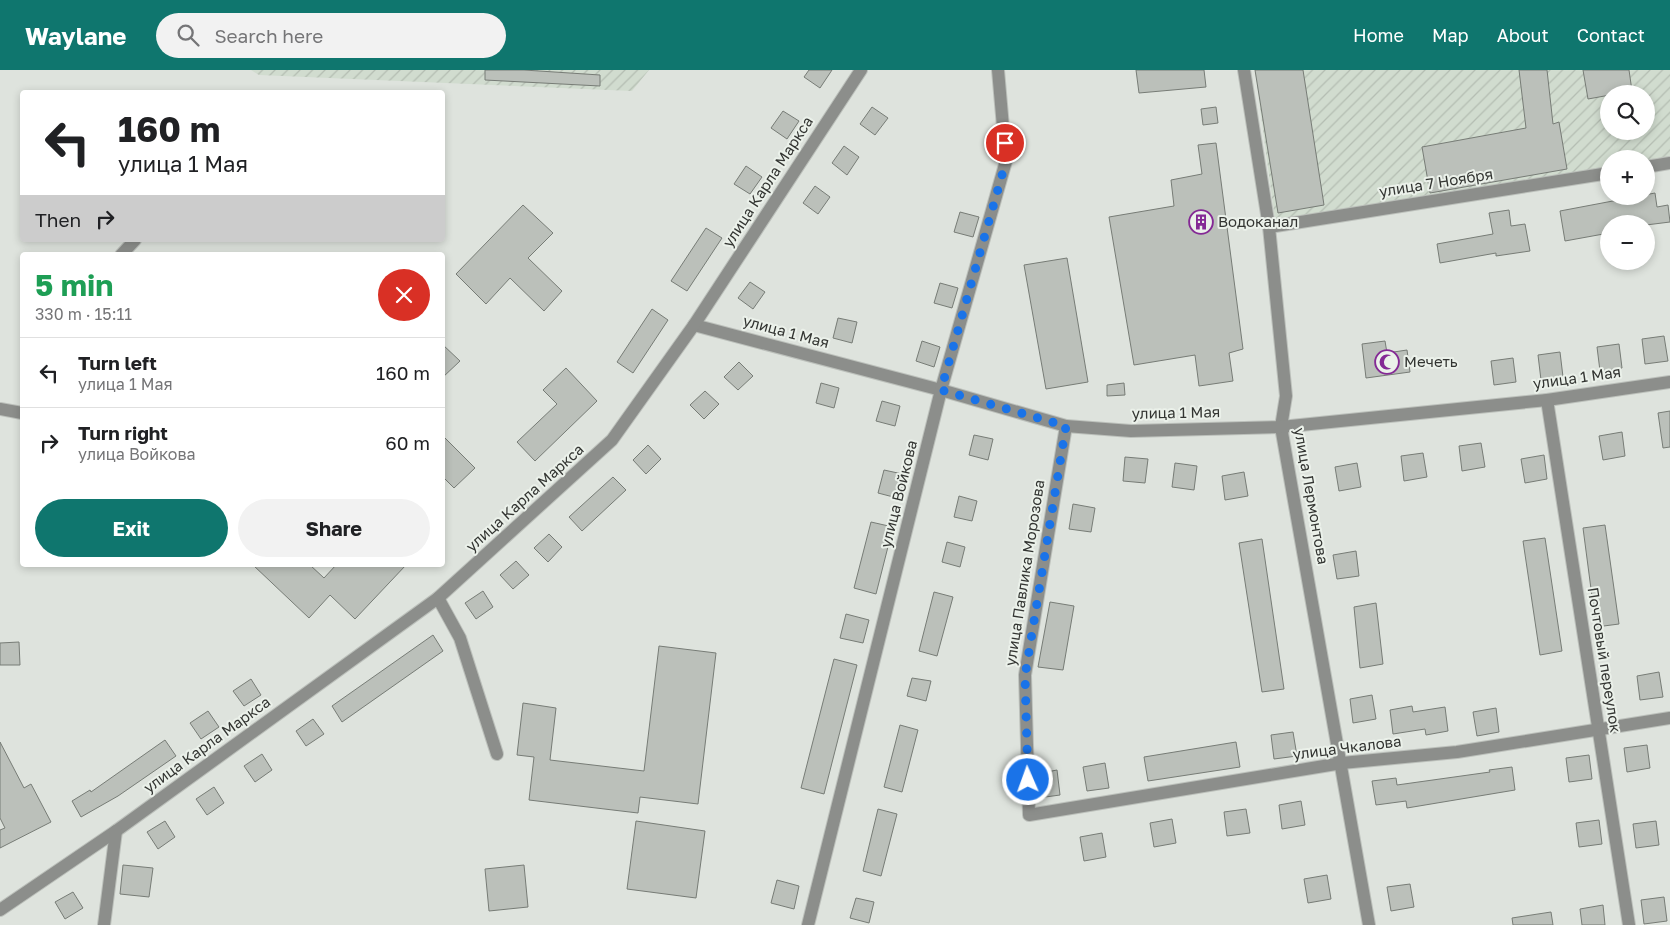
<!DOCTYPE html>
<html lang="en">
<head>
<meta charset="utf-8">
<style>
	body { margin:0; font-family:"Golos Text",sans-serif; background:#f2f2f2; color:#202124; height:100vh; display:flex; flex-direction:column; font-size:19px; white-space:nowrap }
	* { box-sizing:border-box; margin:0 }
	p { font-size:16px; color:#757577 }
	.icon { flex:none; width:28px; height:28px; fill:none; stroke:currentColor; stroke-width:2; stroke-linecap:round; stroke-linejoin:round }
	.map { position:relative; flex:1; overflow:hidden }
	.side { position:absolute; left:20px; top:182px; width:425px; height:315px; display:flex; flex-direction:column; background:#fff; border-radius:5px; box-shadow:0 2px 8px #0003 }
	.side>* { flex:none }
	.guide { position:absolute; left:20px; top:20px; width:425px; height:152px; border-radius:5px; box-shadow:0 2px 8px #0003; background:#fff; color:#202124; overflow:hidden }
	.buttons { position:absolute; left:1600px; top:15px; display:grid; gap:10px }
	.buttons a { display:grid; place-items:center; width:55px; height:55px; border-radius:50%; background:#fff; box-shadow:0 2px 8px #0003; font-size:25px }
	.pin { position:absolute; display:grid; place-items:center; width:42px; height:42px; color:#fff; margin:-21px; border:2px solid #fff; border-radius:50%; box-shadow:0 1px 5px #0007 }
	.me { position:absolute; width:55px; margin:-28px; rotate:358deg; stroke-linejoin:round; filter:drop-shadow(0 0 4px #0008) }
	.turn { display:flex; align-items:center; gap:18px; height:105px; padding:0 15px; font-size:22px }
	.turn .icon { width:65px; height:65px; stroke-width:2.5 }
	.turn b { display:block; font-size:35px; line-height:42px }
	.then { display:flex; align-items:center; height:48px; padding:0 15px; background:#0003; gap:10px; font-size:19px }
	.round { display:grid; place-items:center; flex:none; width:52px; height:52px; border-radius:26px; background:#f2f2f2 }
	.head { display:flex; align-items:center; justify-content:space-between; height:85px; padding:0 15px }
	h1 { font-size:30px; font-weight:700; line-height:38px; color:#1e9e55 }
	.cta { display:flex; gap:10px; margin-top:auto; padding:10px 15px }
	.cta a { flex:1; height:58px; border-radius:30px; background:#0f766e; color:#fff; font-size:20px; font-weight:700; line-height:58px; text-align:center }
	.cta a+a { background:#f2f2f2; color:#202124 }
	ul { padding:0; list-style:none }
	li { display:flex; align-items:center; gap:15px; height:70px; padding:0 15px; border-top:1px solid #e0e0e0 }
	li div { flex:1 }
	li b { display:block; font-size:19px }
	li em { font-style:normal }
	header { display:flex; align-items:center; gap:30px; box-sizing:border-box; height:70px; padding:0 25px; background:#0f766e; color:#fff }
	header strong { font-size:24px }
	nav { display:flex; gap:28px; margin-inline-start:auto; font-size:18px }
	.search { width:350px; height:45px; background:#f2f2f2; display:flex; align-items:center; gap:12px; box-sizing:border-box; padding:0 18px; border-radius:28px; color:#757577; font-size:19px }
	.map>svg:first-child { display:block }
	.industrial { fill:url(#industrial-furrows); fill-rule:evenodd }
	.building { fill:#bbc0ba; stroke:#777c76 }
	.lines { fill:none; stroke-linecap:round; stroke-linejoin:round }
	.minor-casing { stroke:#bcc0bb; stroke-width:14 }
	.minor { stroke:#8c8e8b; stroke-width:12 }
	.route { stroke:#1a73e8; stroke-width:9; stroke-dasharray:0 16.2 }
	.labels { text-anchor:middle; stroke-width:4; stroke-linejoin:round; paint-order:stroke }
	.street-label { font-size:15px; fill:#333532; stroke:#ebf1ea }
	.poi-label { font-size:15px; fill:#333532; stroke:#ebf1ea; text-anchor:start }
</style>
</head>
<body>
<header>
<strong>Waylane</strong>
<div class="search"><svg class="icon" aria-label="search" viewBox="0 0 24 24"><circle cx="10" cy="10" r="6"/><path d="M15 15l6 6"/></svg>Search here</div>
<nav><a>Home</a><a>Map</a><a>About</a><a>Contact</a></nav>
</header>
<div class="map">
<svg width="1670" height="855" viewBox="0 0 1670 855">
	<defs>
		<pattern id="industrial-furrows" width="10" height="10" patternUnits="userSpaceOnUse" patternTransform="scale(1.25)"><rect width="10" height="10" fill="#d1dccf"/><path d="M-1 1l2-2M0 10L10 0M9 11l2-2" fill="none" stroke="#b4bdb2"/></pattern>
	</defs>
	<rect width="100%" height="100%" fill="#dee3dd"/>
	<g class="industrial">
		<polygon points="251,0 649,0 632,21 259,5"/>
		<path d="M1255 0H1670V87L1646 91V89H1609V97L1275 150ZM1609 24H1646V61H1609Z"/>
	</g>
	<g class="building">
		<polygon points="485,0 524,0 600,5 600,16 485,10"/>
		<polygon points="809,0 832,0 820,18 804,7"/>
		<polygon points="1136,0 1204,0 1206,17 1139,23"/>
		<polygon points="1255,0 1303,0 1324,135 1278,143"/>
		<polygon points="1519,0 1547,0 1553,54 1559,52 1567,99 1430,123 1422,77 1526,58"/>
		<polygon points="1583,0 1629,0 1632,21 1588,29"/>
		<polygon points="872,37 888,48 875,65 860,54"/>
		<polygon points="1216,37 1218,53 1203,55 1201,39"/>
		<polygon points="783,41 799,51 787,69 771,58"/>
		<polygon points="1216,73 1243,279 1229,283 1233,311 1199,316 1195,285 1134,295 1109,147 1174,136 1171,110 1202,104 1198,75"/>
		<polygon points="844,76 859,87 847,105 832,93"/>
		<polygon points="746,96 762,107 750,124 734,114"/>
		<polygon points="815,116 830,127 818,144 803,133"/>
		<polygon points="1655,123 1657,137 1668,135 1670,152 1646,155 1609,154 1609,163 1565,171 1560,141"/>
		<polygon points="523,135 553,163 528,188 562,221 544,241 510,208 486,234 456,204"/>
		<polygon points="1509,140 1511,156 1525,154 1530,181 1496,186 1496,183 1440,193 1437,174 1493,164 1489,143"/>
		<polygon points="960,142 979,147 973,167 954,162"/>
		<polygon points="706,158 722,168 687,221 671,211"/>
		<polygon points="1067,188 1088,312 1046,319 1024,195"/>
		<polygon points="750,212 765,222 753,239 738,228"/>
		<polygon points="940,213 958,218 952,238 934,233"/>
		<polygon points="652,239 668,250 633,303 617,292"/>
		<polygon points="838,248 857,252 852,273 833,268"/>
		<polygon points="1664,266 1668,291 1645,294 1642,269"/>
		<polygon points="922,271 940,277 934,297 916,291"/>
		<polygon points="1385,271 1387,283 1407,280 1410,302 1366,308 1362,274"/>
		<polygon points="442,274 460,291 442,308"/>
		<polygon points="1619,274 1622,298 1600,301 1597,277"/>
		<polygon points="1560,282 1563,307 1541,310 1538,285"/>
		<polygon points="1513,288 1516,312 1494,315 1491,291"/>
		<polygon points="739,292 753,306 738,320 724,307"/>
		<polygon points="566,298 597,331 535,391 517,372 557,334 543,320"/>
		<polygon points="821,313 839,318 834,338 816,333"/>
		<polygon points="1124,313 1125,325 1107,326 1107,315"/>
		<polygon points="705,321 719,334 704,349 690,335"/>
		<polygon points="882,331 900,336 895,356 876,351"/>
		<polygon points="1670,341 1670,377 1663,378 1658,343"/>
		<polygon points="1622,362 1625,386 1603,390 1599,366"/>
		<polygon points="442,365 475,398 454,418 442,406"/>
		<polygon points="974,365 993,369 988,390 969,385"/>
		<polygon points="1481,373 1485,397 1462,401 1459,376"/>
		<polygon points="648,375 661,389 646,404 633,390"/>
		<polygon points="1423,383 1427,407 1404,411 1401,386"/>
		<polygon points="1544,385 1547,409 1525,413 1521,389"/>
		<polygon points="1125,387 1148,389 1145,413 1123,411"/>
		<polygon points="1175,393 1197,396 1194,420 1172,417"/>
		<polygon points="1357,393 1361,417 1339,421 1335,397"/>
		<polygon points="884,400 907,405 901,429 878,423"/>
		<polygon points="1244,402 1248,426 1225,430 1222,406"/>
		<polygon points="613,407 626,420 582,461 569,447"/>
		<polygon points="959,426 977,431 972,451 954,447"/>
		<polygon points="1073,434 1095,438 1091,462 1069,459"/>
		<polygon points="871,452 893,457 876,524 854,518"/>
		<polygon points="1605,455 1619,554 1596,557 1583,458"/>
		<polygon points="549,464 562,477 548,492 534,478"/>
		<polygon points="1545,468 1562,581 1540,585 1523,471"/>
		<polygon points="1262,469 1284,619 1262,622 1239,473"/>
		<polygon points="947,472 965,477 960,497 942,492"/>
		<polygon points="1356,481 1359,506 1337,509 1333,485"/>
		<polygon points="516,491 529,505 513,519 500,505"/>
		<polygon points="253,495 310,495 324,508 336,495 406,495 355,549 330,525 309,548"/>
		<polygon points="483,521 493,537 476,549 465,533"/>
		<polygon points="934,522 953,527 937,586 919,581"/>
		<polygon points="1050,532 1074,536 1063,600 1038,597"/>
		<polygon points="1376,533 1383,594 1360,598 1354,537"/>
		<polygon points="846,544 869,550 863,573 840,568"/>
		<polygon points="433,565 443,581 342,652 332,636"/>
		<polygon points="19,572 20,595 0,595 0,573"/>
		<polygon points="659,576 716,583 698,734 640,727 638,743 529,730 534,687 517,685 523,633 556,638 550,690 644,701"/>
		<polygon points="834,589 857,595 824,724 801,718"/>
		<polygon points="1659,602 1663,627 1640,630 1637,606"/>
		<polygon points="912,608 931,611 926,631 907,626"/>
		<polygon points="251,609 261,625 244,636 233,621"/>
		<polygon points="1372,625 1376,649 1353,653 1350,629"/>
		<polygon points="1412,636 1413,642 1445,637 1448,661 1426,665 1425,659 1393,664 1390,640"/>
		<polygon points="1496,638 1499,662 1477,666 1473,642"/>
		<polygon points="208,641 219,657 201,669 190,653"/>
		<polygon points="313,649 324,664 306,676 296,661"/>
		<polygon points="900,655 918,660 902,722 884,717"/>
		<polygon points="1293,662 1297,686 1274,689 1271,665"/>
		<polygon points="165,670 176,686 118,726 81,747 72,731 90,720 91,722"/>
		<polygon points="0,672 24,718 31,714 51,752 0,778 0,760 5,758 0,748"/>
		<polygon points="1236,672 1240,697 1148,711 1144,687"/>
		<polygon points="1647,675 1650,698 1627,702 1624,678"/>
		<polygon points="262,684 272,700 255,712 244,696"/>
		<polygon points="1589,685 1592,709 1569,712 1566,688"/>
		<polygon points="1105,693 1109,718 1087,721 1083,697"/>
		<polygon points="1512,697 1515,720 1407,738 1406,731 1376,735 1372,711 1396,708 1397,715 1490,702 1489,700"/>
		<polygon points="1057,700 1060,725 1038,728 1036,704"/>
		<polygon points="214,717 224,733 207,745 196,729"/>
		<polygon points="1301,731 1305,755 1282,759 1279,735"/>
		<polygon points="878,739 897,744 881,806 863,801"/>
		<polygon points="1246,739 1250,763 1227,766 1224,742"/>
		<polygon points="1172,749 1176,773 1154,777 1150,753"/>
		<polygon points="1599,750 1602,774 1579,777 1576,753"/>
		<polygon points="165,751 175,767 158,779 147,762"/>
		<polygon points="636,751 705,761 696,828 627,819"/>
		<polygon points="1656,751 1659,775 1636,778 1633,754"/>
		<polygon points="1102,763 1106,787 1084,791 1080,767"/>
		<polygon points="123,795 153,798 149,827 120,824"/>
		<polygon points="524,795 528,837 489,841 485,799"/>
		<polygon points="1327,805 1331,829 1308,833 1304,809"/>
		<polygon points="777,810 799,816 794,839 771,833"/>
		<polygon points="1410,814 1414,837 1391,841 1387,817"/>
		<polygon points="73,822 83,838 65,849 55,832"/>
		<polygon points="1664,827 1667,851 1644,854 1641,830"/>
		<polygon points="856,828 874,832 869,853 850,848"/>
		<polygon points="1603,835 1605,855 1582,855 1580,839"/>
		<polygon points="1551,842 1553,855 1513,855 1512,848"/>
	</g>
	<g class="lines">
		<g class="minor-casing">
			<g id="minor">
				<polyline points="1244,0 1269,157 1286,326 1281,357 1369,855"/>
				<polyline points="1646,97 1670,93"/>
				<polyline points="1269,157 1609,103"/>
				<polyline points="121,185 135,170"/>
				<polyline points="694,255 941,320 1066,356 1131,361 1281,357 1547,330 1670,312"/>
				<polyline points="1547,330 1629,855"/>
				<polyline points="0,339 22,343"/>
				<polyline points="1066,356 1025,605 1029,745 1342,693 1457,682 1670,648"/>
				<polyline points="438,528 460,568 497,684"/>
				<polyline points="0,840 116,761 438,528 612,370 694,255 861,0"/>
				<polyline points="104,855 116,761"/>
				<polyline points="808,855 941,320 1006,91 998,0"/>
			</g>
		</g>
		<use href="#minor" class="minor"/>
	</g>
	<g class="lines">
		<polyline class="route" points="1005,73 1006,91 941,320 1066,356 1025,606 1028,710"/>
	</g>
	<defs>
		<g id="building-ring" transform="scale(1.25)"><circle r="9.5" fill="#ebf1ea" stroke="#842995" stroke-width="1.5"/><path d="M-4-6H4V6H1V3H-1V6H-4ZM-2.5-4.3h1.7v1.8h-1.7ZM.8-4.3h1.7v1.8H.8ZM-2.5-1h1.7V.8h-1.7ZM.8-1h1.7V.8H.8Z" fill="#842995"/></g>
		<g id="mosque-ring" transform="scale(1.25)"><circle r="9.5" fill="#ebf1ea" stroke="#842995" stroke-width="1.5"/><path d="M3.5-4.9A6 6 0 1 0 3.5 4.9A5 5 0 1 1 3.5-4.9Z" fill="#842995"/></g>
	</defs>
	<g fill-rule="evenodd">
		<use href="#building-ring" x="1201" y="152"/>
		<use href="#mosque-ring" x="1387" y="292"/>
	</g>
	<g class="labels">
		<g class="street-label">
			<text transform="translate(768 112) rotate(-57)" y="5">улица Карла Маркса</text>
			<text transform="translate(1436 113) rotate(-9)" y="5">улица 7 Ноября</text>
			<text transform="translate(786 262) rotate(15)" y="5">улица 1 Мая</text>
			<text transform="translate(1577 308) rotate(-8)" y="5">улица 1 Мая</text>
			<text transform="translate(1176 343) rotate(-1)" y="5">улица 1 Мая</text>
			<text transform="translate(899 424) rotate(-76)" y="5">улица Войкова</text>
			<text transform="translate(1311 426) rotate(80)" y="5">улица Лермонтова</text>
			<text transform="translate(525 428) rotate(-42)" y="5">улица Карла Маркса</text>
			<text transform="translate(1025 503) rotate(-81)" y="5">улица Павлика Морозова</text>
			<text transform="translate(1604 590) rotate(81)" y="5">Почтовый переулок</text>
			<text transform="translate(207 675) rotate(-36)" y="5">улица Карла Маркса</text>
			<text transform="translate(1347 678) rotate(-7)" y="5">улица Чкалова</text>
		</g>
		<g class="poi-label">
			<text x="1218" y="157">Водоканал</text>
			<text x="1404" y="297">Мечеть</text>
		</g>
	</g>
</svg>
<div class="buttons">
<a><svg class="icon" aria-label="search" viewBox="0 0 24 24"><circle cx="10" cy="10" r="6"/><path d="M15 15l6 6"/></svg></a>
<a>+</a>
<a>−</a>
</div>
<div class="pin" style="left:1005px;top:73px;background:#d93025"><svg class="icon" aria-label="arrive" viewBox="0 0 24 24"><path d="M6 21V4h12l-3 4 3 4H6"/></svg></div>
<svg class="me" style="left:1028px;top:710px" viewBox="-20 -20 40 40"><circle r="17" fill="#1a73e8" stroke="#fff" stroke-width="3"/><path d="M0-11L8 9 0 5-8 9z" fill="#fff"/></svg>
<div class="guide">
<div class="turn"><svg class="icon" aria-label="left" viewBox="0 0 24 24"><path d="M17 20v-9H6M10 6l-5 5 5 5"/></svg><div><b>160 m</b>улица 1 Мая</div></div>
<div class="then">Then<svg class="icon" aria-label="right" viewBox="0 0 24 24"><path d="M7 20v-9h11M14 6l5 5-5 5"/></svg></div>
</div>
<section class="side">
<div class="head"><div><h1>5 min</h1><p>330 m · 15:11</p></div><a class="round" style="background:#d93025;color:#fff"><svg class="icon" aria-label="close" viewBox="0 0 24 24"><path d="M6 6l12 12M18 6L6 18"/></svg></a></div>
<ul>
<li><svg class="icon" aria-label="left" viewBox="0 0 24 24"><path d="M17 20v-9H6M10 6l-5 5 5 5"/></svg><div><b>Turn left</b><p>улица 1 Мая</p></div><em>160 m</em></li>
<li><svg class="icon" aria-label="right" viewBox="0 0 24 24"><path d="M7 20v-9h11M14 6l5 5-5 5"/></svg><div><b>Turn right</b><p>улица Войкова</p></div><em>60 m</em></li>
</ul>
<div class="cta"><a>Exit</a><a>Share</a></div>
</section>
</div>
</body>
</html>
